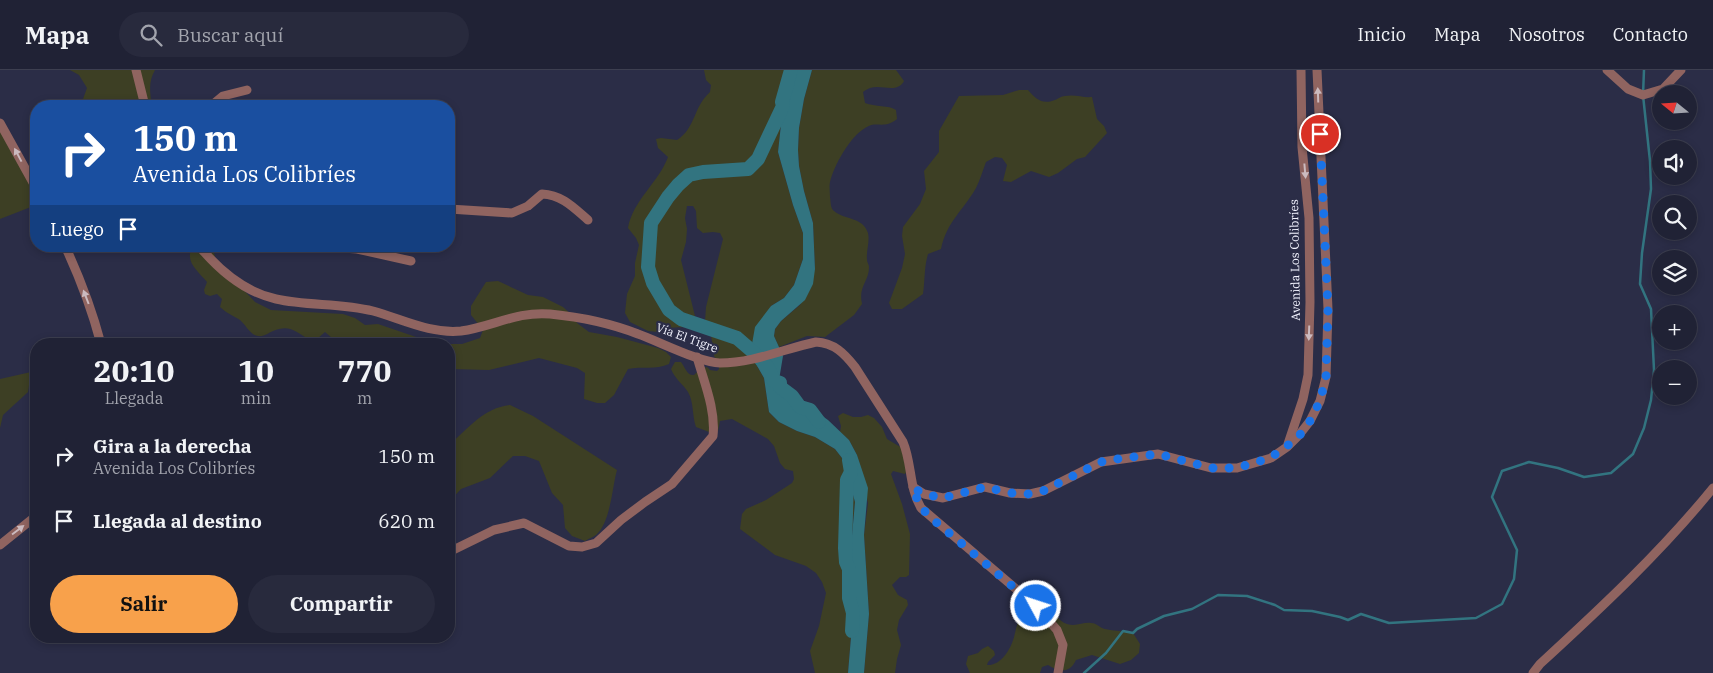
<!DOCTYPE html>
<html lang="es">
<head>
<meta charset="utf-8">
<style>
	body { margin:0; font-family:"IBM Plex Serif",serif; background:#282a3d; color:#f1f3f6; height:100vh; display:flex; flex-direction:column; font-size:19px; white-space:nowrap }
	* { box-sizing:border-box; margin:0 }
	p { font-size:16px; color:#a2a4ad }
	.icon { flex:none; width:28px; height:28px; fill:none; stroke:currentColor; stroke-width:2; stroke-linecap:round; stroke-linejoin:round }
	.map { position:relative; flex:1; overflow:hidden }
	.sheet { position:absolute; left:30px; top:268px; width:425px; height:305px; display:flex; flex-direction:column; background:#202235; border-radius:20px; box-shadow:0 2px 8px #0003,0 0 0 1px #3d3f50 }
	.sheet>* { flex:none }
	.guide { position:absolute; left:30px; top:30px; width:425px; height:152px; border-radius:20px; box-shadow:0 2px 8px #0003,0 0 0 1px #3d3f50; background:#1a4fa0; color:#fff; overflow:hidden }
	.needle { width:32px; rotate:288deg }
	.controls { position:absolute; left:1652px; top:15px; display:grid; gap:10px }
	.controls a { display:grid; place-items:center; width:45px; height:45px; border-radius:50%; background:#202235; box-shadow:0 2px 8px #0003,0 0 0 1px #3d3f50; font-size:25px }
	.pin { position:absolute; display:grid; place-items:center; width:42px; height:42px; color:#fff; margin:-21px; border:2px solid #fff; border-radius:50%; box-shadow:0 1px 5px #0007 }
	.me { position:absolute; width:55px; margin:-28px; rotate:310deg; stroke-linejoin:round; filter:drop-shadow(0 0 4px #0008) }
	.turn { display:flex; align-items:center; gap:18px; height:105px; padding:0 20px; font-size:22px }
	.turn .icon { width:65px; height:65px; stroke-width:2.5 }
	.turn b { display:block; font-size:35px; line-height:42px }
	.then { display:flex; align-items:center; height:48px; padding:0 20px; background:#0003; gap:10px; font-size:19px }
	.eta { display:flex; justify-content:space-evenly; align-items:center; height:85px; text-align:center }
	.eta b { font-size:30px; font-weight:700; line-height:35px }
	.action { display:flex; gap:10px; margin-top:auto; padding:10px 20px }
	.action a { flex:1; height:58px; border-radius:30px; background:#f8a14b; color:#111; font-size:20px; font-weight:700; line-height:58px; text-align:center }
	.action a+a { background:#282a3d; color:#f1f3f6 }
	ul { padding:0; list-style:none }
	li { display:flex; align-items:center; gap:15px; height:65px; padding:0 20px }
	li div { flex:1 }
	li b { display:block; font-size:19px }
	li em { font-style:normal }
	header { display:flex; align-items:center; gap:30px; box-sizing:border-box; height:70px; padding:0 25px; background:#202235; border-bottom:1px solid #3d3f50 }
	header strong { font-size:24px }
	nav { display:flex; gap:28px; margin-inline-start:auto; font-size:18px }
	.search { width:350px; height:45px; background:#282a3d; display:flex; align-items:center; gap:12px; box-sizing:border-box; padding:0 18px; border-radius:28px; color:#a2a4ad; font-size:19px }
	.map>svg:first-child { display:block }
	.green { fill:#3d3f24 }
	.water { fill:#327480 }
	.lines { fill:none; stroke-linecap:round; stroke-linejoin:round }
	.stream { stroke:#327480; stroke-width:2.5 }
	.river { stroke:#327480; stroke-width:14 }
	.minor { stroke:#906460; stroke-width:9 }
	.oneway { fill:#cbbabf }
	.route { stroke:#1a73e8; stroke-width:9; stroke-dasharray:0 16.2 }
	.labels { text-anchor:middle; stroke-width:4.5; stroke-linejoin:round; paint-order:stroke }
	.street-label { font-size:12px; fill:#f3f4ff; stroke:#2b2d47 }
</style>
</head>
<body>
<header>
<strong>Mapa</strong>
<div class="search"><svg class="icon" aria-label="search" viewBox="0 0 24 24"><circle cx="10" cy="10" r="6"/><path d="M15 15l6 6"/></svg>Buscar aquí</div>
<nav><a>Inicio</a><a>Mapa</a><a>Nosotros</a><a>Contacto</a></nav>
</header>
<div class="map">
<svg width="1713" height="603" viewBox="0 0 1713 603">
	<rect width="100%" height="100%" fill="#2b2d47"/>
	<g class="green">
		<path d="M70 0H155C148 12 150 23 152 36H84L83 29 87 18 79 5Z"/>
		<path d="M704 0H791L783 36 778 82 793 135 803 163V189L794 215 784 228 771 236 756 294 764 308 769 342 779 352 797 361 815 367 835 379 842 388 847 403 855 432 849 499 853 543 848 603H815L810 581 819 556 826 523 822 512 816 503 806 496 775 485 740 459 742 444 746 439 766 430 792 413 794 409 793 401 785 399 780 393 774 376 768 369 732 349 720 351 718 361 709 362 696 357C692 346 694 332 688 322 682 313 675 309 671 299L675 292H681C685 297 687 306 694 305L700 299 707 297 710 300 717 301 719 299V293L714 286 711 265 705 251 706 237 723 169 720 163 713 162 703 163 697 158 696 141 693 136H687L685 148 687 159 686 172 681 190 695 246 685 257 666 258 658 262 648 261 630 252 625 243 627 224 635 206V193L639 175 636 168 628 158C633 130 659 112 668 87L658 78 656 69 661 68 677 70C696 58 693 37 710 22L711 15 706 10Z"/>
		<path d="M812 0H896L904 11C897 24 882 14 870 18 868 19 865 20 863 22L865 33C875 37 889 35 896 40L897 49C883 60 877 50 865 58 850 67 834 95 830 112 829 117 830 122 830 127 831 132 830 138 834 141 846 151 862 146 868 163 870 172 866 181 867 190 867 192 869 195 869 197 869 212 858 216 862 234L854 245 825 267 807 266 779 277 774 266 775 259 781 251 800 235 815 199 813 153 804 121 799 96 798 80 799 58 804 29Z"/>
		<path d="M1019 20H1028C1036 29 1042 35 1055 30 1058 29 1061 26 1065 26 1075 24 1083 28 1092 27L1097 49 1104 56 1107 63 1085 87 1077 89 1058 103 1049 107 1031 101 1011 112 1003 111 1007 95 1002 88 995 87 986 92C983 100 980 110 976 118 963 141 947 151 941 179L928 184C924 197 925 210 923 224L902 239H892L889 233 902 198 905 184 902 166 903 157 920 134 926 119 924 101 939 82V61L959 26 1003 25Z"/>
		<polygon points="0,53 36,118 36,135 0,149"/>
		<path d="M194 176 212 178 215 186 214 195 239 215 255 232 271 240 343 244 355 248 365 255 378 254 419 268 445 274H462L480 268 483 260 471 245V236L486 212 498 211 528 225 543 227 563 237 573 246 577 253 589 262 617 267 658 278 666 282 671 287 669 294C656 300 641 296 628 299L614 325 605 333H597L584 329 585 303 577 298 539 288 489 300 449 299V274H366L364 271 351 274H333L332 268 325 262 317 269 310 270C296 262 290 254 273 261 268 263 264 267 258 266 250 265 246 255 240 250 234 246 226 243 220 237L222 229 217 224 210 226 205 224 204 220 207 212C199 202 182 190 194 176Z"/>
		<polygon points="31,302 28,322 3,345 0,358 0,309"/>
		<path d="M510 335 533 346 617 400C612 417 611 452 596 465 593 467 588 469 585 471L572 466 565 458 563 435 552 423 539 391 525 386H513L490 408 461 419 449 432V375C469 358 483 338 510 335Z"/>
		<polygon points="843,343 853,347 861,347 868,345 874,348 882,357 887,369 902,378 908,399 905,404 893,401 891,404 902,434 910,464 909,505 906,507 900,507 892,515 898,525 907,530 908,535 899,550 897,560 901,575 897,589 895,603 864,603 869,544 864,465 868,433 857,385 849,370 840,362 841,356 838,346"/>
		<path d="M1045 539C1056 540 1057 551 1067 554 1076 557 1083 552 1091 553 1097 553 1100 558 1105 559 1114 561 1124 561 1133 563L1140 574 1139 583 1131 590 1120 594 1092 585 1076 590C1070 603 1060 603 1048 595L1042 597 1040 603H970L966 594 968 586 978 583 982 579 988 576 994 581 995 585 988 592 987 595C999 596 1008 583 1012 573 1016 564 1015 554 1022 546 1028 540 1038 542 1045 539Z"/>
	</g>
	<polygon class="water" points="791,0 812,0 804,29 799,58 798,80 799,96 804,121 813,153 815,199 813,214 805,230 781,251 775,259 774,266 783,286 779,310 785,328 795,335 818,343 828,350 849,370 857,385 868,418 864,465 869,544 864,603 848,603 853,543 849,499 855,432 847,403 842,388 835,379 815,367 797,361 779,352 769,342 764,308 756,294 752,274 755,257 771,236 784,228 794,215 803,189 803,163 793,135 778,82 783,36"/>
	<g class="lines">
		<polyline class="stream" points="1084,603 1106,583 1123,561 1133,563 1137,559 1164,546 1192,539 1218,525 1247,526 1275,535 1284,540 1312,541 1340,547 1348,550 1361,544 1389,553 1476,548 1502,534 1514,509 1517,480 1492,427 1502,401 1529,392 1558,398 1584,407 1611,403 1633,384 1644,358 1651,330 1654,300 1651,239 1640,214 1642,183 1651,119 1650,91 1643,25 1644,0"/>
		<g class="river">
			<polyline points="791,0 782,32 783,36 758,89 748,99 703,102 689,105 678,115 668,127 651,153 648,197 653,213 669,240 681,249 737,268 759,287 768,298 774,311 780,313 780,317 792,326 800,337 810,340 819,352"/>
			<polyline points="849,390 851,402 847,410 845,478 846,492 849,499 849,528 853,543 852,561"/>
		</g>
		<g class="minor">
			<polyline points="136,0 145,36"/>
			<polyline points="1607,0 1628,19 1643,25 1663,19 1681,0"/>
			<polyline points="211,36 223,26 247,20"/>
			<polyline points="0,53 36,118"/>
			<path d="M449 139 512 143 528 136 542 124C562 125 573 137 588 150"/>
			<path d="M65 176C80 208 92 240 101 274"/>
			<path d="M199 176C219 200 244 222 276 229 307 236 341 233 373 241 402 249 430 264 461 261 492 257 517 241 550 244 580 247 610 253 638 264 658 271 701 293 720 293 753 293 784 279 816 272 834 273 844 283 855 297L903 372C912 393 909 418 921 438L1036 536 1057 560 1063 575 1058 603"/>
			<polyline points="316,176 357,179 411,191"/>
			<polyline points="1288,374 1303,329 1308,305 1310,232 1309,148 1302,77 1301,0"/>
			<polyline points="913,417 924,424 943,428 985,417 1010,423 1030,424 1043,421 1101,392 1158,384 1211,398 1237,398 1271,388 1287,377 1299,365 1310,351 1320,331 1326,307 1328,239 1317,0"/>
			<polyline points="0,475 36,446"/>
			<path d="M449 482 494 460 524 453 569 476 582 477 596 473 621 450 645 432 672 414 713 366C716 340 704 312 697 287"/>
			<path d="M1533 603 1540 594C1601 538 1661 482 1713 418"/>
		</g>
	</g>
	<defs><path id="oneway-solid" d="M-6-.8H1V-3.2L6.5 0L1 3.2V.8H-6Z" transform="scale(1.25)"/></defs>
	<g class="oneway">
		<use href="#oneway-solid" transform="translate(1318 25) rotate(-92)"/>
		<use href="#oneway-solid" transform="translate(18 85) rotate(-118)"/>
		<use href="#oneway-solid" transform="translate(1305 101) rotate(85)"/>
		<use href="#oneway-solid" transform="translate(86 227) rotate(-111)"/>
		<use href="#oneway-solid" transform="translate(1309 263) rotate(92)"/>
		<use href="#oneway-solid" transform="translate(18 460) rotate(-37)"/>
	</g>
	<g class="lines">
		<path class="route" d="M1036 536 930 447C921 438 917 430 913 418L924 424 943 428 985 417 1010 423 1030 424 1043 421 1101 392 1117 389 1158 384 1211 398H1237L1270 388 1287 376 1299 366 1310 351 1320 331 1326 307 1328 239 1320 64"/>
	</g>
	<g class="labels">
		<g class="street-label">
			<text transform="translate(1295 190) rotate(-91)" y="4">Avenida Los Colibríes</text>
			<text transform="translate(687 268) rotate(20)" y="4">Vía El Tigre</text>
		</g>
	</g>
</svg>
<div class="controls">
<a><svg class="needle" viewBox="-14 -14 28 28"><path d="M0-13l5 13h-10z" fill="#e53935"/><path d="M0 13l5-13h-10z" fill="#a2a4ad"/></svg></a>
<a><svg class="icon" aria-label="sound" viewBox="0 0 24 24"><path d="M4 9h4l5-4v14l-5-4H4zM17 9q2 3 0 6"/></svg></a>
<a><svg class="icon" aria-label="search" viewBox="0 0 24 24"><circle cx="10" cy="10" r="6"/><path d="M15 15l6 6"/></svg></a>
<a><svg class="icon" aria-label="layers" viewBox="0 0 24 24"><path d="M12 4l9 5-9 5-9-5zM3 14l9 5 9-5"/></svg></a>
<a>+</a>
<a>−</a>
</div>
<div class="pin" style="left:1320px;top:64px;background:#d93025"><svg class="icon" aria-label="arrive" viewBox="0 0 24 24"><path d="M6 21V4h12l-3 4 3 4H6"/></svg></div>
<svg class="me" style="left:1036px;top:536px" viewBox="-20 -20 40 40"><circle r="17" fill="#1a73e8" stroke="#fff" stroke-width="3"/><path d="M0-11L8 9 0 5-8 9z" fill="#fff"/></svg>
<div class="guide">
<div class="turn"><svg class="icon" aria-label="right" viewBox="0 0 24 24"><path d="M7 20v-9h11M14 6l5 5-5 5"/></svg><div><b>150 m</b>Avenida Los Colibríes</div></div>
<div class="then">Luego<svg class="icon" aria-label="arrive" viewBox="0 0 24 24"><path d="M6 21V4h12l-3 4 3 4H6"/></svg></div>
</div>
<section class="sheet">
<div class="eta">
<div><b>20:10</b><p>Llegada</p></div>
<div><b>10</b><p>min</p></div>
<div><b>770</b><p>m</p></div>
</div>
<ul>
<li><svg class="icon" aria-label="right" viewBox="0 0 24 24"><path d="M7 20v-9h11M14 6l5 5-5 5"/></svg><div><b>Gira a la derecha</b><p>Avenida Los Colibríes</p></div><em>150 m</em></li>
<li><svg class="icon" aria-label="arrive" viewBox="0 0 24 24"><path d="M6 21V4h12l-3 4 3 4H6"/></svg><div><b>Llegada al destino</b></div><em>620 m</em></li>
</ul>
<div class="action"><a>Salir</a><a>Compartir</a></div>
</section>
</div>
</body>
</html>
